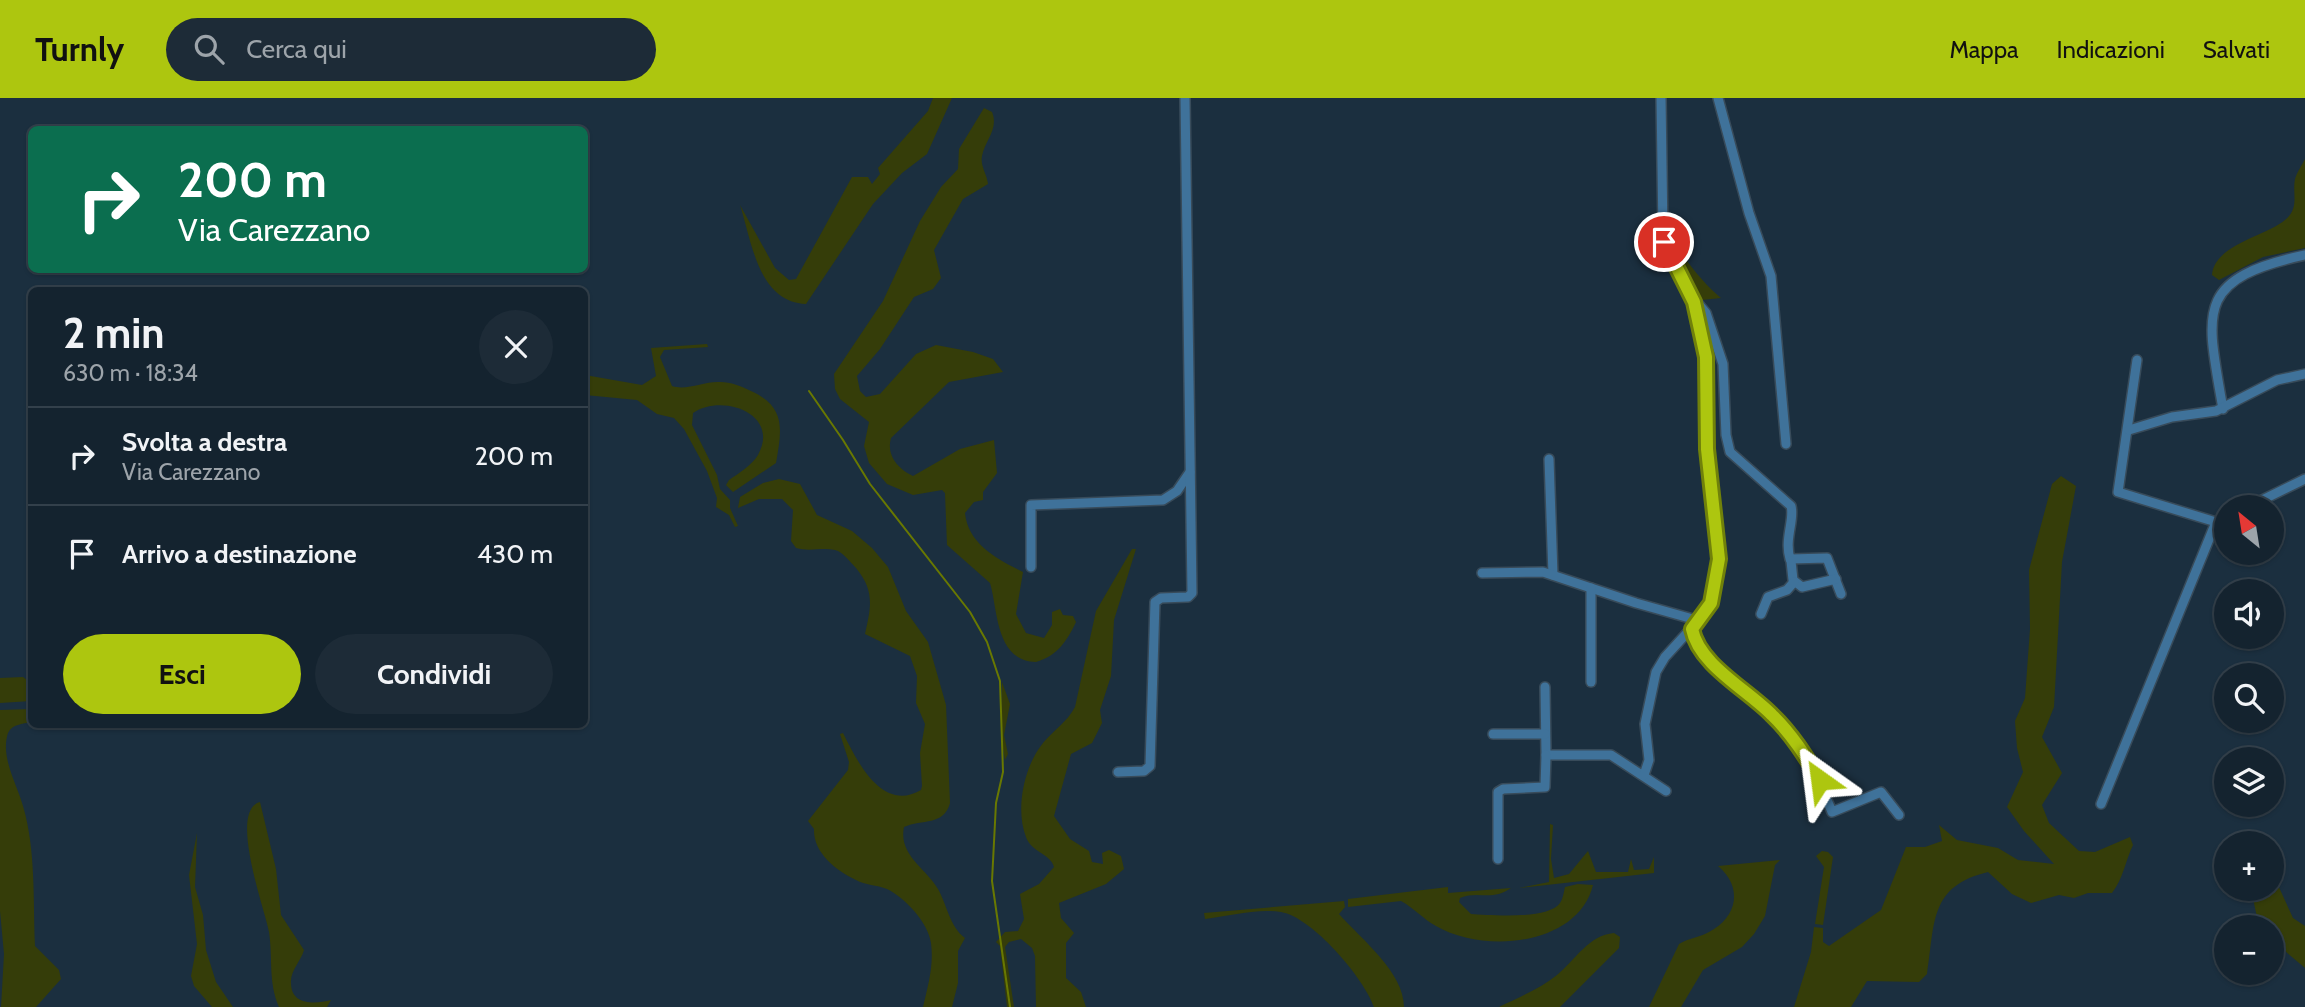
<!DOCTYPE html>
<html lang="it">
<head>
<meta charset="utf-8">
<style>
	body { margin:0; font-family:Cabin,sans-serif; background:#1d2b37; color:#f1f3f6; height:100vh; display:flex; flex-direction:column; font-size:26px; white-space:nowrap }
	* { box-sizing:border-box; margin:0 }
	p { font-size:23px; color:#9da4aa }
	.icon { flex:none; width:38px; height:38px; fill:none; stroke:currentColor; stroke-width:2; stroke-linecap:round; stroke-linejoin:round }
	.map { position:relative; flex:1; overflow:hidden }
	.panel { position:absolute; left:28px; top:189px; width:560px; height:441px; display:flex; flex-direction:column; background:#14232f; border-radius:10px; box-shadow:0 2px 5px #0004,0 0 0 2px #33404b }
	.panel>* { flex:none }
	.guide { position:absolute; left:28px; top:28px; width:560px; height:147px; border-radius:10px; box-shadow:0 2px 5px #0004,0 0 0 2px #33404b; background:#0b6e4f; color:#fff; overflow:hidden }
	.needle { width:46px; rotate:330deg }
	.fabs { position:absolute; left:2214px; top:397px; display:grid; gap:14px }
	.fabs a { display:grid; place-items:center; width:70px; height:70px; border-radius:50%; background:#14232f; box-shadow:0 2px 5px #0004,0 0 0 2px #33404b; font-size:35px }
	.pin { position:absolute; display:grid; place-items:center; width:60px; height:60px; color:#fff; margin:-30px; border:4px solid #fff; border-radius:50%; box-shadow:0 2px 7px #0007 }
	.me { position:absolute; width:77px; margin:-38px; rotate:329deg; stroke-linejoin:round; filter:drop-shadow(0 0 5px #0008) }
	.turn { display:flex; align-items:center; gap:24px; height:147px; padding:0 35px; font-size:32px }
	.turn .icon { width:91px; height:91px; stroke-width:2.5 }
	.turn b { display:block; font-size:49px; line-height:60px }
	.round { display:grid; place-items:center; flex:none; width:74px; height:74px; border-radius:37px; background:#1d2b37 }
	.overview { display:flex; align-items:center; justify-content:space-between; height:119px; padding:0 35px }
	h1 { font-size:42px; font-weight:700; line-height:52px }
	.button { display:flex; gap:14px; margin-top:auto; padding:14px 35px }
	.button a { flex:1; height:80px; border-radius:42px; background:#adc60f; color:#111; font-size:28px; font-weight:700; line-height:80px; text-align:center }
	.button a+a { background:#1d2b37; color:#f1f3f6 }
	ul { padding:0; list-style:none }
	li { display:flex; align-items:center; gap:21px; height:98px; padding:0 35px; border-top:2px solid #33404b }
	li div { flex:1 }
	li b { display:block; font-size:26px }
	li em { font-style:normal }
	header { display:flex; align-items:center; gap:42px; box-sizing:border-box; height:98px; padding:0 35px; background:#adc60f; color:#111 }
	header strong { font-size:33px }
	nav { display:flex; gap:38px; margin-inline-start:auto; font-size:24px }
	.search { width:490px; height:63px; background:#1d2b37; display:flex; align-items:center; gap:18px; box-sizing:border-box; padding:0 24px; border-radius:38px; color:#9da4aa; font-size:26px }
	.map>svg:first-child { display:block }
	.green { fill:#353d09 }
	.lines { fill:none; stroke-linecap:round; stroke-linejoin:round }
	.stream { stroke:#687801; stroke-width:2 }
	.minor-casing { stroke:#384b5a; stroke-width:12 }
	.minor { stroke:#3f729a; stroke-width:9 }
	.route-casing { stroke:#70810a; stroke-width:18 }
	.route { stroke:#adc60f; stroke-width:12 }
</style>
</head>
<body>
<header>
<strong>Turnly</strong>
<div class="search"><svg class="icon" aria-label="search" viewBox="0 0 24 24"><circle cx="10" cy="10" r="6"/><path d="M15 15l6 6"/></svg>Cerca qui</div>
<nav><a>Mappa</a><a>Indicazioni</a><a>Salvati</a></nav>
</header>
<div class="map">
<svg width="2305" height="909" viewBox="0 0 2305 909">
	<rect width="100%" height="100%" fill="#1b2f3f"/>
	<g class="green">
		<path d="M933 0H952L927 56 902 75 873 106 806 206C758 204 752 144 740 107L775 170 789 182 796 181 852 79H868L872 86 880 76 878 70 928 13Z"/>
		<path d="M984 10 992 14C999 31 985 42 982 58 980 68 987 76 988 86L963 101 934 152 941 180 933 191 914 199 880 251 857 278 860 293 866 299 880 296 916 256 936 247 973 254 993 261 1003 274 949 284 891 340C886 357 898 371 913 378L960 351 994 342 997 375 983 394V402L974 404 965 415C968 446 997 461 1023 474L1016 516 1026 535 1044 540 1052 527V514L1060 511 1063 517 1073 518 1076 524C1067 543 1057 558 1036 564 995 563 998 511 990 485L947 447 945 395 942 392 913 397 887 386 869 365 864 348 869 324 840 301 835 291 834 276 883 203 920 123 941 89 958 71 959 51Z"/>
		<path d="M2305 61V150L2263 159 2219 182 2212 177C2214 147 2266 138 2285 122 2300 110 2292 96 2295 81 2297 74 2302 67 2305 61Z"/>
		<path d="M1666 128C1675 150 1702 185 1721 200L1702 202C1682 188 1667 151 1666 128Z"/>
		<path d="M707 246 708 249 664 252 660 259 672 288C687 293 704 283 720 284 731 284 741 288 751 293 786 309 782 331 776 365L733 394 726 387 729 382C738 376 752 367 758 357 781 315 721 295 693 315L692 327 717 377 720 391 730 402V410L738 428 735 429 729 417 716 409 717 400 707 373 684 331 674 320 657 316 637 302 585 297V277L642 287 656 278 651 250Z"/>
		<path d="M2061 378 2076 388 2062 464 2054 609 2042 639 2062 675 2042 707 2049 725 2079 753 2095 754 2130 739 2133 747C2125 764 2123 781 2112 795H2088L2074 800 2059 797 2031 805 2012 796 1988 774C1929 788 1935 825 1927 876L1919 884 1867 883 1851 909H1794L1811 854 1814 829 1823 830V844L1829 848 1881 812 1906 749H1925L1942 743 1939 727 1957 742 1998 750 2018 762 2054 766 2024 733 2007 709 2023 674 2017 650 2015 623 2025 600 2030 531 2029 472 2052 386Z"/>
		<path d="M779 381 800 386 817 417 852 433 872 450 888 469 906 513 928 544 946 607 950 705C944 728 922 721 904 729 898 757 927 771 938 791 947 807 950 829 965 840L958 853V885L952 909H923C928 887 934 868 931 845 928 824 905 800 887 791 877 787 865 787 856 782 835 772 813 754 814 731L808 723 848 672 849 664 840 636 843 635C857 663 882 715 921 692L922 688 920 655 925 626 916 605 917 578 910 558 865 536C871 509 875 493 856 470 850 464 843 454 835 452 822 449 810 454 796 450L791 443 793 412 782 401H759L738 410 740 399 763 385Z"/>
		<path d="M1132 451H1136L1114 522 1111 578 1100 612 1102 625 1092 645 1071 656 1054 718 1070 741 1089 753 1092 764 1103 766 1102 755 1109 752 1121 758 1124 771 1106 786 1059 805 1061 820 1074 835 1066 845V880L1081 894 1086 909H1036L1035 858 1032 850 1021 841 1009 844 1005 849 1014 909H1007L1000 848 996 844 1005 834 1018 833 1024 821 1020 796 1039 786 1054 769C1051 756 1031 754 1026 739 1015 711 1024 668 1043 645 1054 632 1067 624 1075 609L1096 513Z"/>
		<polygon points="23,579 31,585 31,603 0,605 0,580"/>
		<polygon points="1002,584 1010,606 1004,637 1008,656 1005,662 1001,639"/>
		<path d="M31 611V624C23 626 12 626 8 635 0 659 17 686 23 708 36 752 33 803 35 848L59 872 61 881 36 909H1L4 856 0 813V612Z"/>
		<path d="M260 704 276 771 281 817 304 852C301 863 290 873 291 885 291 908 316 906 331 902L327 909H279C268 884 273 860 269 834 265 812 228 712 260 704Z"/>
		<polygon points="1550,726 1553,727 1551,761 1554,780 1569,776 1588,753 1596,774 1628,774 1631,761 1634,772 1649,771 1654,759 1654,775 1519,790 1549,784"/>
		<polygon points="197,735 195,789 203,817 206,852 216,884 233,909 212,909 194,888 191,878 197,846 189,777"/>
		<polygon points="1822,753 1828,754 1833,759 1823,827 1815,826 1824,769 1816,758"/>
		<path d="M1780 762 1775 767 1765 818 1754 836 1742 849 1703 872 1681 909H1649L1679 846C1689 840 1700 839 1709 834 1738 819 1743 789 1718 768Z"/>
		<polygon points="2272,774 2293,820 2305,828 2305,870 2272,842 2272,830 2259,829 2251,791 2272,791"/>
		<path d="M1578 786 1593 787C1578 848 1484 856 1436 828 1423 821 1414 810 1401 803L1348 809V801L1448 789V795L1511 790C1491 804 1479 792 1460 800L1459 804 1471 816C1490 817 1548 822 1560 805 1563 801 1564 793 1565 789Z"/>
		<path d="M1344 803 1345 809 1339 816C1361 841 1404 874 1404 909H1374C1364 880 1312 819 1281 814 1258 810 1228 818 1205 821L1204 815Z"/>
		<path d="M1614 835 1620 839 1619 850 1560 909H1499C1518 900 1541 890 1557 877 1575 862 1589 837 1614 835Z"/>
	</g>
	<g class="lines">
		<polyline class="stream" points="809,293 843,342 870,386 970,514 987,544 1000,583 1003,674 996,705 992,783 1010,909"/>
		<g class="minor-casing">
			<g id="minor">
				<polyline points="1718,0 1749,115 1771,178 1786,346"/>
				<path d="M1696 203 1706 215 1723 266 1726 337 1730 354 1791 408C1795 421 1784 441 1790 461L1827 460 1841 496"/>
				<polyline points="2137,262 2118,394 2216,424"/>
				<path d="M2223 311C2206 213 2194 181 2305 157"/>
				<polyline points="2129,332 2172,319 2216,313 2277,282 2305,276"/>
				<polyline points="1549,361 1553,477"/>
				<polyline points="2246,410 2305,381"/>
				<polyline points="1791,463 1793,482 1802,489 1836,481"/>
				<polyline points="1031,469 1031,407 1163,402 1177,393 1190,374"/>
				<polyline points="1482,475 1543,474 1636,505 1700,523"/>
				<polyline points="1591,490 1591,584"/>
				<polyline points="1761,516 1768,499 1787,492 1794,484"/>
				<path d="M1692 531C1699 566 1757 599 1780 625 1804 652 1819 681 1832 714L1881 694 1899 717"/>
				<polyline points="1545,589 1546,657 1611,657 1666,693"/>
				<polyline points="1493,636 1545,636"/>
				<polyline points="1118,674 1144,673 1150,668 1155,504 1161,500 1188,499 1192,495 1185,0"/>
				<polyline points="1644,677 1649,662 1645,626 1656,574 1665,559 1708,512 1719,461 1707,359 1708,282 1703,237 1694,204 1670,159 1663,136 1661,0"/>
				<polyline points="2101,706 2216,424 2226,419"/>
				<polyline points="1498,761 1498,694 1503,691 1545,689 1546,657"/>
			</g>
		</g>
		<use href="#minor" class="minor"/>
	</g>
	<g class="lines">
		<g class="route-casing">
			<path id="route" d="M1664 144 1694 204 1706 259 1707 351 1719 461 1711 505 1692 531C1699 567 1748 592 1772 617 1792 636 1806 659 1820 682"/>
		</g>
		<use href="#route" class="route"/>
	</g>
</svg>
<div class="fabs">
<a><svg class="needle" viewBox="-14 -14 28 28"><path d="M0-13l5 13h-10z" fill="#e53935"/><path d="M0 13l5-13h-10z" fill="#9da4aa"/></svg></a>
<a><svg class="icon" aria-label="sound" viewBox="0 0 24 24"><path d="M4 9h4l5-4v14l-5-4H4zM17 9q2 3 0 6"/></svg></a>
<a><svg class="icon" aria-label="search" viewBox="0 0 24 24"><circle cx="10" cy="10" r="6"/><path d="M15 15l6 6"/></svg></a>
<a><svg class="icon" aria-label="layers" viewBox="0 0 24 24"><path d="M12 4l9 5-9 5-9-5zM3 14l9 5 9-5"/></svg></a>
<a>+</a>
<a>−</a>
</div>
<div class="pin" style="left:1664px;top:144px;background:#d93025"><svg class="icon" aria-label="arrive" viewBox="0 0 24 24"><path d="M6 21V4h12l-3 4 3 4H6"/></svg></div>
<svg class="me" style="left:1820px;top:682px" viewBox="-20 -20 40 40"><path d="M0-17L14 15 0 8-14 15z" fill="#adc60f" stroke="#fff" stroke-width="4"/></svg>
<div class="guide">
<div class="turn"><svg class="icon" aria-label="right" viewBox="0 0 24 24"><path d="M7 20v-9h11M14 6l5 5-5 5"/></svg><div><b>200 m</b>Via Carezzano</div></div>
</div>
<section class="panel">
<div class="overview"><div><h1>2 min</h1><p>630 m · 18:34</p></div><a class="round"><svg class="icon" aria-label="close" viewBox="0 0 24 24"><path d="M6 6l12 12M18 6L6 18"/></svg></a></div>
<ul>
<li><svg class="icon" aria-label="right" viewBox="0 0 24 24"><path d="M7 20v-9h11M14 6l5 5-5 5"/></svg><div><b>Svolta a destra</b><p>Via Carezzano</p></div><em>200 m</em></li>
<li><svg class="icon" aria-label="arrive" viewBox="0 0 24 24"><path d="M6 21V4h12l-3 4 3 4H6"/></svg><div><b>Arrivo a destinazione</b></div><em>430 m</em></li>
</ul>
<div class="button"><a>Esci</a><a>Condividi</a></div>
</section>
</div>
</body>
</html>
